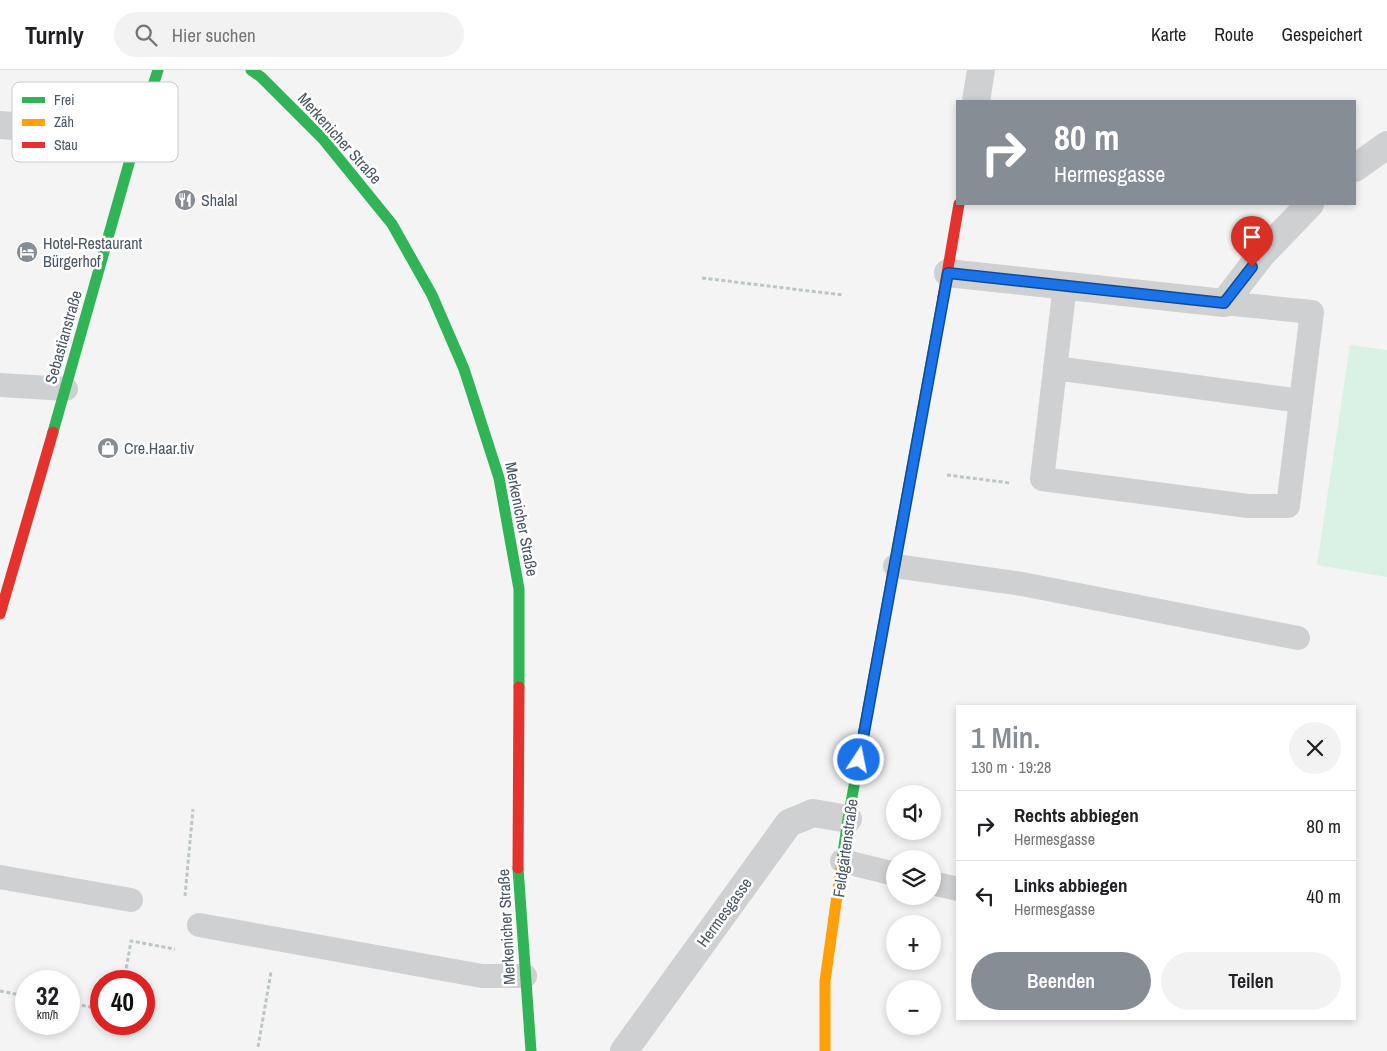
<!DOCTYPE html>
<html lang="de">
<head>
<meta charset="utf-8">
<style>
	body { margin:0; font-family:"Archivo Narrow",sans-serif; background:#f2f2f2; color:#202124; height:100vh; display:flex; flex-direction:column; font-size:19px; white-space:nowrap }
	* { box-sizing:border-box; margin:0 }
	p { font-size:16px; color:#757577 }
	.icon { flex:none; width:28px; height:28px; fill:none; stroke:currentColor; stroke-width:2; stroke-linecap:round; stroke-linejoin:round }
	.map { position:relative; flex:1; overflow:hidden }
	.panel { position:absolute; left:956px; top:635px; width:400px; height:315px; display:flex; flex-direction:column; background:#fff; border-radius:0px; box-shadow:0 2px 8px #0003 }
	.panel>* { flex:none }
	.hud { position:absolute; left:956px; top:30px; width:400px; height:105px; border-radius:0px; box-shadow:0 2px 8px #0003; background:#868d94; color:#fff; overflow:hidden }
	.controls { position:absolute; left:886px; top:715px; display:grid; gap:10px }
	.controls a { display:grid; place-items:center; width:55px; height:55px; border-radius:50%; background:#fff; box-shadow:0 2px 8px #0003; font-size:25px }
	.speed { position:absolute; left:15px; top:900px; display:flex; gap:10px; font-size:25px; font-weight:700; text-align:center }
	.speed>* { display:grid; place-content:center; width:65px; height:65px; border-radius:50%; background:#fff; box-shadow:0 2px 8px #0003; line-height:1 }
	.speed small { font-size:12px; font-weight:400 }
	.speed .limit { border:8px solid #d22; background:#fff; color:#111 }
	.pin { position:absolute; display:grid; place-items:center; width:42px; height:42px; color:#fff; margin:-51px -21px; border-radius:50% 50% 50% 0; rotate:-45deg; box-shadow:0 0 5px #0007 }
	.pin .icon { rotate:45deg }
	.me { position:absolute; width:55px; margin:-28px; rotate:11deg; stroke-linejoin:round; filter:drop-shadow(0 0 4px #0008) }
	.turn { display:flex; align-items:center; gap:18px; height:105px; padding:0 15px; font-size:22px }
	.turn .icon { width:65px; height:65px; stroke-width:2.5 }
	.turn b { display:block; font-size:35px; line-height:42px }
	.round { display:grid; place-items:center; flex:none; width:52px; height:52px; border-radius:26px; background:#f2f2f2 }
	.summary { display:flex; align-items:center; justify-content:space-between; height:85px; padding:0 15px }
	h1 { font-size:30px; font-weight:600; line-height:38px; color:#868d94 }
	.button { display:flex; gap:10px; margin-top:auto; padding:10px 15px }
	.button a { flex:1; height:58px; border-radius:30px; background:#868d94; color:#fff; font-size:20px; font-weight:600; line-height:58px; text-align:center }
	.button a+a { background:#f2f2f2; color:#202124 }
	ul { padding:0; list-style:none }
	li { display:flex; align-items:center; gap:15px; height:70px; padding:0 15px; border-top:1px solid #e0e0e0 }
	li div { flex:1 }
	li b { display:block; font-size:19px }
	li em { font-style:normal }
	header { display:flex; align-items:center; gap:30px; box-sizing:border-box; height:70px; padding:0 25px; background:#fff; border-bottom:1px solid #e0e0e0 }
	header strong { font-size:24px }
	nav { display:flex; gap:28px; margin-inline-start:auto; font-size:18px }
	.search { width:350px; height:45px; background:#f2f2f2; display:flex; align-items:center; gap:12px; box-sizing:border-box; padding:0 18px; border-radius:28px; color:#757577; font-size:19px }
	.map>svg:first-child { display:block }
	.green { fill:#d9f2e3 }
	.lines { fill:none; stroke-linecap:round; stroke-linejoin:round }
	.path { stroke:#bcc7c4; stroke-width:3; stroke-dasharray:4 2.5; stroke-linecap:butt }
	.lane { stroke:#ced0d2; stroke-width:24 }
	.street { stroke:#ced0d2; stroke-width:28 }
	.fast { stroke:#30b455; stroke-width:11 }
	.slow { stroke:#ff9f0a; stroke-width:11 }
	.jam { stroke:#e5322d; stroke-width:11 }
	.route-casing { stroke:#114b97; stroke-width:12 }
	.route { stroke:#1a73e8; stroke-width:9 }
	.labels { text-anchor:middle; stroke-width:5; stroke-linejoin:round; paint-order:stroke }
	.street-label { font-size:16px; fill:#4a5661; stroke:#fff }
	.poi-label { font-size:16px; fill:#4a5661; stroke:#fff; text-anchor:start }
	.key { fill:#fff; stroke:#c9ccd0; stroke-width:1 }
	.key-label { font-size:14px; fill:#4a5661 }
</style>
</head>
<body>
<header>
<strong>Turnly</strong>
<div class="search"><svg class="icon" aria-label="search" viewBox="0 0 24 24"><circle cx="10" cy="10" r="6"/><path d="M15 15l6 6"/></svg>Hier suchen</div>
<nav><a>Karte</a><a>Route</a><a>Gespeichert</a></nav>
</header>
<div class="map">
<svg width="1387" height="981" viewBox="0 0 1387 981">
	<rect width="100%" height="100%" fill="#f4f4f4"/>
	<polygon class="green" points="1350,275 1387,280 1387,507 1317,495"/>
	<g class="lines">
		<g class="path">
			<polyline points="702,208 843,225"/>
			<polyline points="947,405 1010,413"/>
			<polyline points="185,826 193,739"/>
			<polyline points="124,911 131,871 175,879"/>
			<polyline points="0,921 26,926"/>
			<polyline points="69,933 101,939"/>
			<polyline points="258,977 271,902"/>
		</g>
		<g class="lane">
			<polyline points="1224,233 1312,242 1301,331"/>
			<polyline points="1055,298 1301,331 1288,436 1248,436 1042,409 1065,215"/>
			<polyline points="0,315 66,319"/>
			<polyline points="895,496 1022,514 1298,568"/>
			<polyline points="842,791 895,804"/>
			<polyline points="0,807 131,830"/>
			<polyline points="932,813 958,819"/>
			<polyline points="199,855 482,906 525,906"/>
		</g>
		<g class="street">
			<polyline points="976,31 981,0"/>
			<polyline points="0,55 137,65"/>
			<polyline points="1355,98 1387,75"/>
			<polyline points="948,203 1224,233 1261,185 1310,134"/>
			<polyline points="624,981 789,753 813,743 848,749"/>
		</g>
		<g class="fast">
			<polyline points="251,0 261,7 323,69 392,154 432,225 464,299 499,408 519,519 519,617"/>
			<polyline points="53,362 137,65 158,0"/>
			<polyline points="842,790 848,749 943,227"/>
			<polyline points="518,798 531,981"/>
		</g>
		<polyline class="slow" points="825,981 825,911 842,790"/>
		<g class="jam">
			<polyline points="943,227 959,134"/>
			<polyline points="0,544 53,362"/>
			<polyline points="518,798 519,617"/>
		</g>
	</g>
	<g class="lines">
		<g class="route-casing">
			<polyline id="route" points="859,690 948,203 1224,233 1252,197"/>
		</g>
		<use href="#route" class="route"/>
	</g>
	<defs>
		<g id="restaurant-disc" transform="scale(1.125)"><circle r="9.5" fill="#868d94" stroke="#fff"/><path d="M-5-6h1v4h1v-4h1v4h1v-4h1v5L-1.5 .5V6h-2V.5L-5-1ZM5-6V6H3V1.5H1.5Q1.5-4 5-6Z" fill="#fff"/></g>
		<g id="hotel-disc" transform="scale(1.125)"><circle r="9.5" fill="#868d94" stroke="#fff"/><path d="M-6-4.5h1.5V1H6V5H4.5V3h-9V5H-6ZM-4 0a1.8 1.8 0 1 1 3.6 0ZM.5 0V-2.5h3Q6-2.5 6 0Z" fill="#fff"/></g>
		<g id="shop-disc" transform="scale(1.125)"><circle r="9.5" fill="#868d94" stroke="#fff"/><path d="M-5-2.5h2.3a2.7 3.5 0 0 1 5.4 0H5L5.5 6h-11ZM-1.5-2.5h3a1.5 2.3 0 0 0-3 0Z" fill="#fff"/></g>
	</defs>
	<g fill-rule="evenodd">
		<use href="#restaurant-disc" x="185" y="130"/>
		<use href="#hotel-disc" x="27" y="182"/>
		<use href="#shop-disc" x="108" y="378"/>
	</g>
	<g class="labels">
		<g class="street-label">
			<text transform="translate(340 68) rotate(48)" y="6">Merkenicher Straße</text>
			<text transform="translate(63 267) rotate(-74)" y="6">Sebastianstraße</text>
			<text transform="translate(522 449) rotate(79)" y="6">Merkenicher Straße</text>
			<text transform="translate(845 778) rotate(-82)" y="6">Feldgärtenstraße</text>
			<text transform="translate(724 842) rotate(-54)" y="6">Hermesgasse</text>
			<text transform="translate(506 857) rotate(-93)" y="6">Merkenicher Straße</text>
		</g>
		<g class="poi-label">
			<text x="201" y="136">Shalal</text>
			<text x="43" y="179">Hotel-Restaurant<tspan x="43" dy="18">Bürgerhof</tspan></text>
			<text x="124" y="384">Cre.Haar.tiv</text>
		</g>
	</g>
	<rect x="12" y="12" width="166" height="80" rx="8" class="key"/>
	<rect x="22" y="27" width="23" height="6" fill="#30b455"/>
	<rect x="22" y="49" width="23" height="7" fill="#ff9f0a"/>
	<rect x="22" y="72" width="23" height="6" fill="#e5322d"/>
	<g class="key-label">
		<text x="54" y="35">Frei</text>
		<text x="54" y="57">Zäh</text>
		<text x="54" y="80">Stau</text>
	</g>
</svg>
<div class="controls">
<a><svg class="icon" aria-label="sound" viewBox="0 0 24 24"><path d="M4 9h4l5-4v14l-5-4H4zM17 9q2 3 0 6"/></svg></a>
<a><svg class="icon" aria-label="layers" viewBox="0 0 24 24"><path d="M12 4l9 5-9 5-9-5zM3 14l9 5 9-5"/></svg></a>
<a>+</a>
<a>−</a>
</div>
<div class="speed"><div>32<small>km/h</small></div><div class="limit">40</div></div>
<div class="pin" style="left:1252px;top:197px;background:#d93025"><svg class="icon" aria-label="arrive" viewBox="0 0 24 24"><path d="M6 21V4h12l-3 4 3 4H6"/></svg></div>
<svg class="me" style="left:859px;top:690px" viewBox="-20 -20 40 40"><circle r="17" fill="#1a73e8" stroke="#fff" stroke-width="3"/><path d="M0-11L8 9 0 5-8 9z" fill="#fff"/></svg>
<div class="hud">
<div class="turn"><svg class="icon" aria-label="right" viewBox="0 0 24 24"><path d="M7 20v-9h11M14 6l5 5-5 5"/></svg><div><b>80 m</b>Hermesgasse</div></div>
</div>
<section class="panel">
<div class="summary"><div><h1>1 Min.</h1><p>130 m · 19:28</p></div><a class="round"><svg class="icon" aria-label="close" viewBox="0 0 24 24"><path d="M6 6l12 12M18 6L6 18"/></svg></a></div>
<ul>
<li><svg class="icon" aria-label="right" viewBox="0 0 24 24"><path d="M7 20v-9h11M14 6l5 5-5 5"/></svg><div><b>Rechts abbiegen</b><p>Hermesgasse</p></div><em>80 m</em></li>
<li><svg class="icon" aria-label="left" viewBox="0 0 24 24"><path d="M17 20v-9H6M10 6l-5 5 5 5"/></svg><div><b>Links abbiegen</b><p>Hermesgasse</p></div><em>40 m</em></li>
</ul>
<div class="button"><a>Beenden</a><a>Teilen</a></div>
</section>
</div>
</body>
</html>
